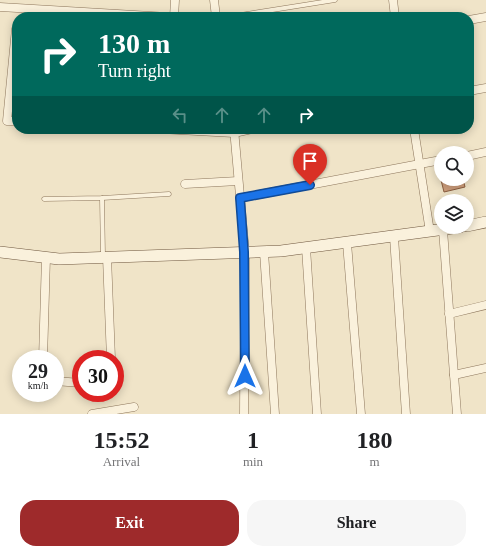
<!DOCTYPE html>
<html lang="en">
<head>
<meta charset="utf-8">
<style>
	body { margin:0; font-family:Georgia,serif; background:#f6f6f6; color:#202124; height:100vh; display:flex; flex-direction:column; font-size:15px; white-space:nowrap }
	* { box-sizing:border-box; margin:0 }
	p { font-size:13px; color:#757577 }
	.icon { flex:none; width:22px; height:22px; fill:none; stroke:currentColor; stroke-width:2; stroke-linecap:round; stroke-linejoin:round }
	.map { position:relative; height:414px; overflow:hidden }
	.side { display:flex; flex-direction:column; background:#fff; flex:1 }
	.side>* { flex:none }
	.hud { position:absolute; left:12px; top:12px; width:462px; height:122px; border-radius:16px; box-shadow:0 2px 10px #0003; background:#00695c; color:#fff; overflow:hidden }
	.buttons { position:absolute; left:434px; top:146px; display:grid; gap:8px }
	.buttons a { display:grid; place-items:center; width:40px; height:40px; border-radius:50%; background:#fff; box-shadow:0 2px 10px #0003; font-size:20px }
	.speed { position:absolute; left:12px; top:350px; display:flex; gap:8px; font-size:20px; font-weight:700; text-align:center }
	.speed>* { display:grid; place-content:center; width:52px; height:52px; border-radius:50%; background:#fff; box-shadow:0 2px 10px #0003; line-height:1 }
	.speed small { font-size:10px; font-weight:400 }
	.speed .limit { border:6px solid #d22; background:#fff; color:#111 }
	.pin { position:absolute; display:grid; place-items:center; width:34px; height:34px; color:#fff; margin:-41px -17px; border-radius:50% 50% 50% 0; rotate:-45deg; box-shadow:0 0 4px #0007 }
	.pin .icon { rotate:45deg }
	.me { position:absolute; width:44px; margin:-22px; rotate:0deg; stroke-linejoin:round; filter:drop-shadow(0 0 3px #0008) }
	.turn { display:flex; align-items:center; gap:14px; height:84px; padding:0 20px; font-size:18px }
	.turn .icon { width:52px; height:52px; stroke-width:2.5 }
	.turn b { display:block; font-size:28px; line-height:34px }
	.lanes { display:flex; align-items:center; height:38px; padding:0 20px; background:#0003; justify-content:center; gap:20px; direction:ltr }
	.lanes .off { opacity:.35 }
	.eta { display:flex; justify-content:space-evenly; align-items:center; height:68px; text-align:center }
	.eta b { font-size:24px; font-weight:700; line-height:28px }
	.cta { display:flex; gap:8px; margin-top:auto; padding:8px 20px }
	.cta a { flex:1; height:46px; border-radius:16px; background:#9e2a2b; color:#fff; font-size:16px; font-weight:700; line-height:46px; text-align:center }
	.cta a+a { background:#f6f6f6; color:#202124 }
	.map>svg:first-child { display:block }
	.building { fill:#cf9f7d; stroke:#8d5f41 }
	.lines { fill:none; stroke-linecap:round; stroke-linejoin:round }
	.lane-casing { stroke:#8d765c; stroke-width:5 }
	.street-casing { stroke:#8d765c; stroke-width:9 }
	.secondary-casing { stroke:#6f573f; stroke-width:12 }
	.lane { stroke:#faf1dc; stroke-width:4 }
	.street { stroke:#faf1dc; stroke-width:8 }
	.secondary { stroke:#faf1dc; stroke-width:11 }
	.route-casing { stroke:#114b97; stroke-width:10 }
	.route { stroke:#1a73e8; stroke-width:7 }
</style>
</head>
<body>
<div class="map">
<svg width="486" height="414" viewBox="0 0 486 414">
	<rect width="100%" height="100%" fill="#f0e4c8"/>
	<polygon class="building" points="441,163 441,179 463,179 465,187 444,192 437,164"/>
	<g class="lines">
		<g class="lane-casing">
			<g id="lane">
				<polyline points="228,17 335,0"/>
				<polyline points="102,198 103,256"/>
				<polyline points="44,199 102,198 169,194"/>
			</g>
		</g>
		<g class="street-casing">
			<g id="street">
				<polyline points="214,0 216,17"/>
				<polyline points="393,0 395,17"/>
				<polyline points="0,7 168,17"/>
				<polyline points="174,17 175,0"/>
				<polyline points="469,20 486,17"/>
				<polyline points="16,29 7,121 17,121"/>
				<polyline points="469,91 486,88"/>
				<polyline points="161,129 234,133 252,129"/>
				<polyline points="234,129 245,252 244,414"/>
				<polyline points="414,129 430,232"/>
				<polyline points="467,156 486,152"/>
				<polyline points="185,184 238,181"/>
				<polyline points="240,198 441,160"/>
				<polyline points="443,230 457,414"/>
				<polyline points="394,237 406,414"/>
				<polyline points="347,243 361,414"/>
				<polyline points="306,248 317,414"/>
				<polyline points="264,252 275,414"/>
				<polyline points="107,257 111,359"/>
				<polyline points="449,314 486,305"/>
				<polyline points="43,359 46,257"/>
				<polyline points="454,375 486,368"/>
				<polyline points="55,381 81,383"/>
				<polyline points="92,414 134,407"/>
			</g>
		</g>
		<g class="secondary-casing">
			<g id="secondary">
				<polyline points="467,226 486,222"/>
				<polyline points="0,252 59,259 281,251 460,227"/>
			</g>
		</g>
		<use href="#lane" class="lane"/>
		<use href="#street" class="street"/>
		<use href="#secondary" class="secondary"/>
	</g>
	<g class="lines">
		<g class="route-casing">
			<polyline id="route" points="245,376 244,252 240,198 310,185"/>
		</g>
		<use href="#route" class="route"/>
	</g>
</svg>
<div class="buttons">
<a><svg class="icon" aria-label="search" viewBox="0 0 24 24"><circle cx="10" cy="10" r="6"/><path d="M15 15l6 6"/></svg></a>
<a><svg class="icon" aria-label="layers" viewBox="0 0 24 24"><path d="M12 4l9 5-9 5-9-5zM3 14l9 5 9-5"/></svg></a>
</div>
<div class="speed"><div>29<small>km/h</small></div><div class="limit">30</div></div>
<div class="pin" style="left:310px;top:185px;background:#d93025"><svg class="icon" aria-label="arrive" viewBox="0 0 24 24"><path d="M6 21V4h12l-3 4 3 4H6"/></svg></div>
<svg class="me" style="left:245px;top:376px" viewBox="-20 -20 40 40"><path d="M0-17L14 15 0 8-14 15z" fill="#1a73e8" stroke="#fff" stroke-width="4"/></svg>
<div class="hud">
<div class="turn"><svg class="icon" aria-label="right" viewBox="0 0 24 24"><path d="M7 20v-9h11M14 6l5 5-5 5"/></svg><div><b>130 m</b>Turn right</div></div>
<div class="lanes"><svg class="icon off" aria-label="left" viewBox="0 0 24 24"><path d="M17 20v-9H6M10 6l-5 5 5 5"/></svg><svg class="icon off" aria-label="ahead" viewBox="0 0 24 24"><path d="M12 20V5M6 11l6-6 6 6"/></svg><svg class="icon off" aria-label="ahead" viewBox="0 0 24 24"><path d="M12 20V5M6 11l6-6 6 6"/></svg><svg class="icon" aria-label="right" viewBox="0 0 24 24"><path d="M7 20v-9h11M14 6l5 5-5 5"/></svg></div>
</div>
</div>
<section class="side">
<div class="eta">
<div><b>15:52</b><p>Arrival</p></div>
<div><b>1</b><p>min</p></div>
<div><b>180</b><p>m</p></div>
</div>
<div class="cta"><a>Exit</a><a>Share</a></div>
</section>
</body>
</html>
